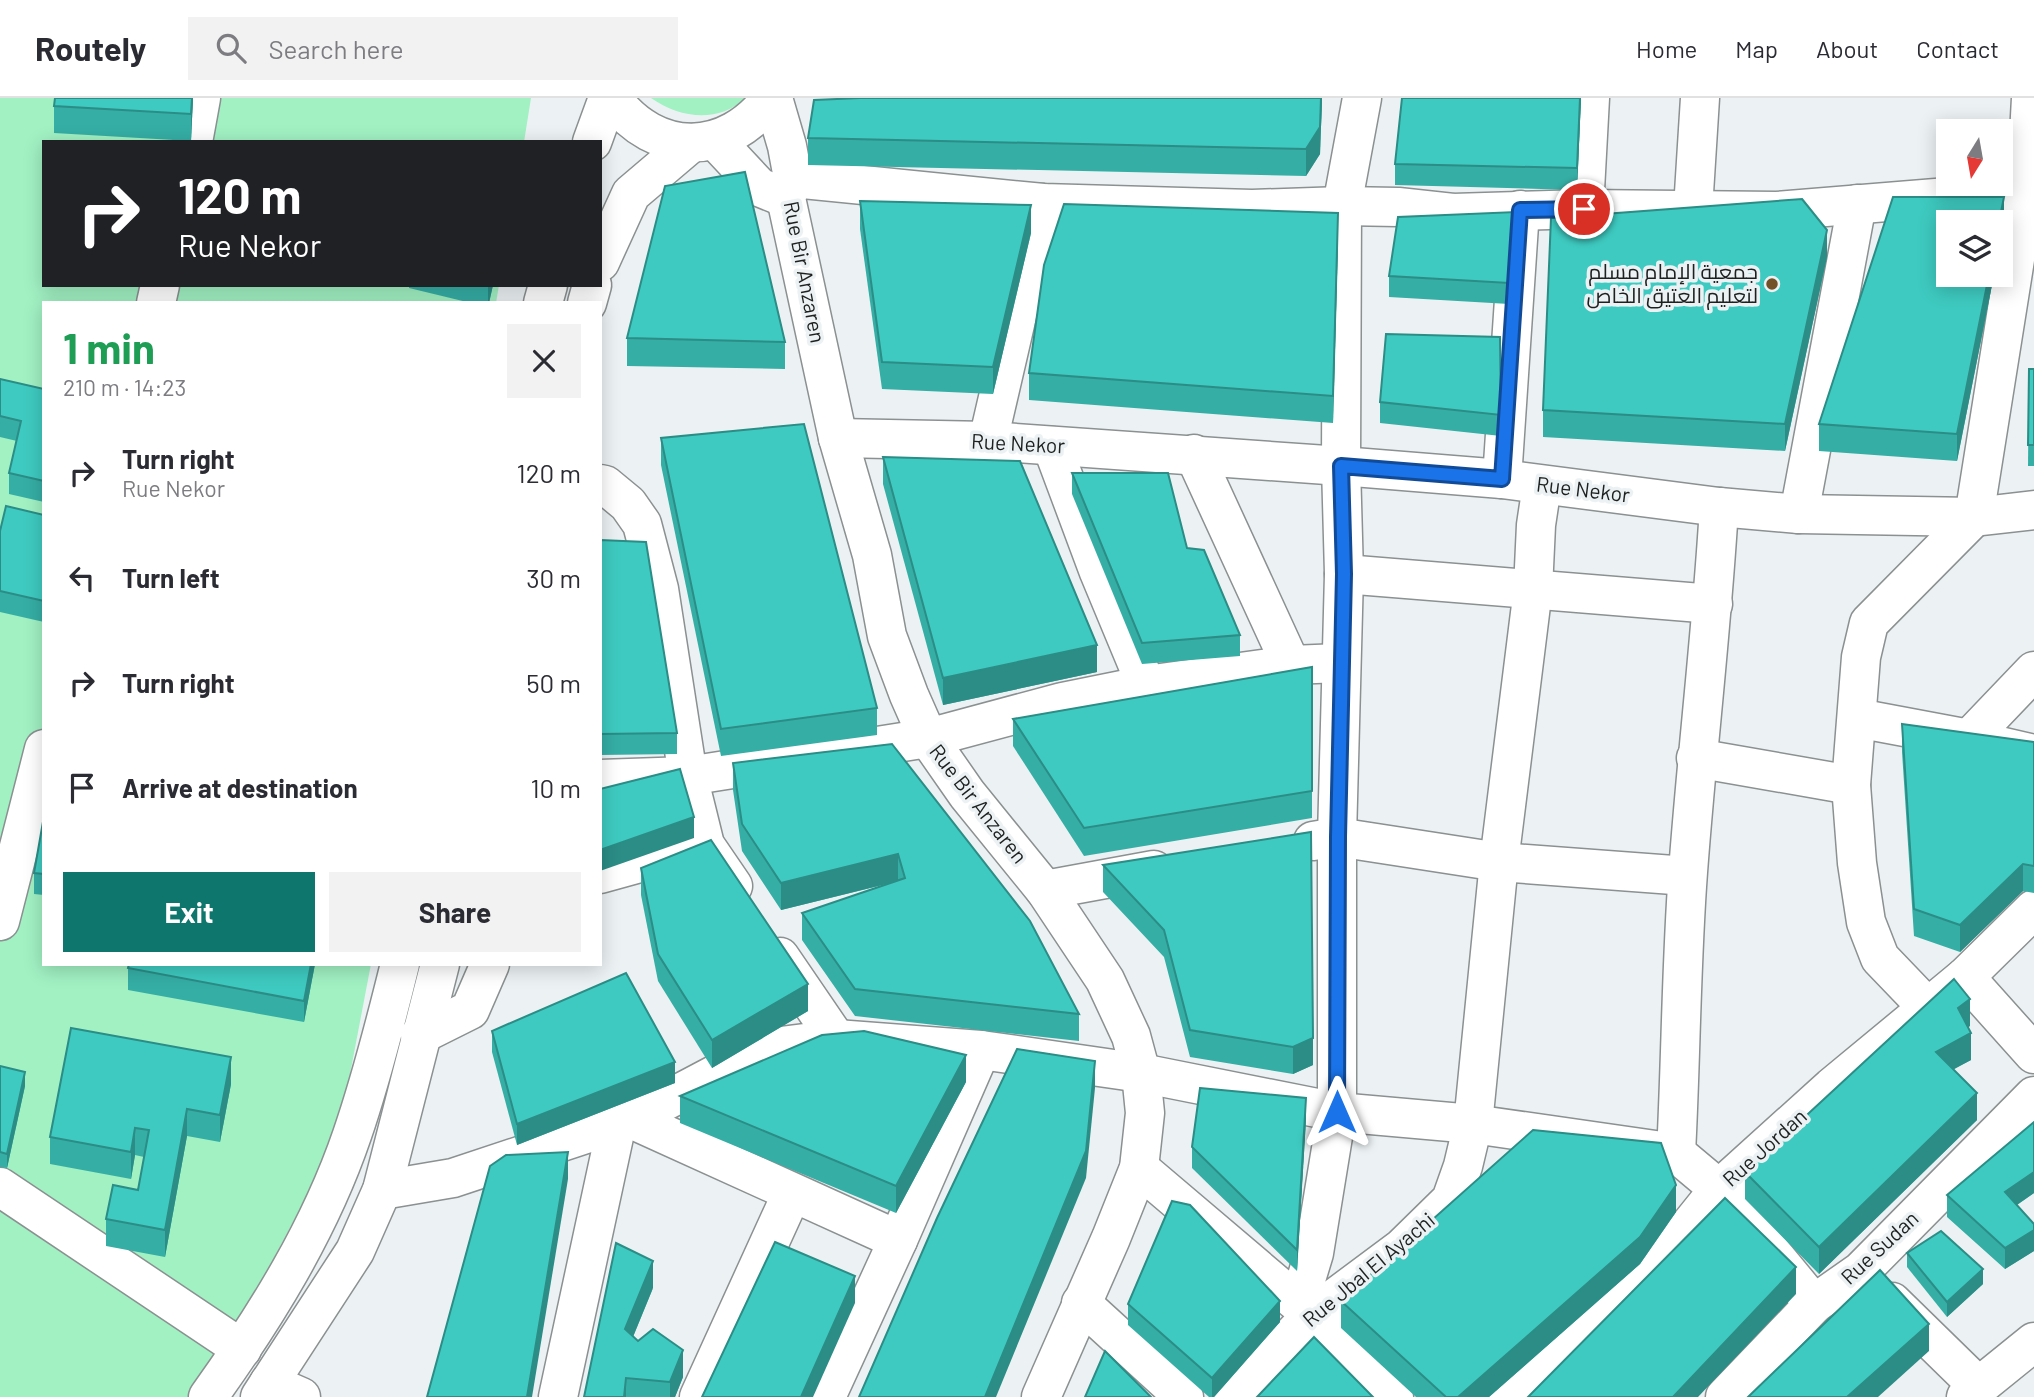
<!DOCTYPE html>
<html lang="en">
<head>
<meta charset="utf-8">
<style>
	body { margin:0; font-family:Barlow,Cairo,sans-serif; background:#f2f2f3; color:#2b2b33; height:100vh; display:flex; flex-direction:column; font-size:26px; white-space:nowrap }
	* { box-sizing:border-box; margin:0 }
	p { font-size:23px; color:#7c7c81 }
	.icon { flex:none; width:38px; height:38px; fill:none; stroke:currentColor; stroke-width:2; stroke-linecap:round; stroke-linejoin:round }
	.map { position:relative; flex:1; overflow:hidden }
	.sheet { position:absolute; left:42px; top:203px; width:560px; height:665px; display:flex; flex-direction:column; background:#fff; border-radius:0px; box-shadow:0 4px 18px #0003 }
	.sheet>* { flex:none }
	.hud { position:absolute; left:42px; top:42px; width:560px; height:147px; border-radius:0px; box-shadow:0 4px 18px #0003; background:#202124; color:#fff; overflow:hidden }
	.needle { width:46px; rotate:191deg }
	.controls { position:absolute; left:1936px; top:21px; display:grid; gap:14px }
	.controls a { display:grid; place-items:center; width:77px; height:77px; border-radius:0px; background:#fff; box-shadow:0 4px 18px #0003; font-size:35px }
	.pin { position:absolute; display:grid; place-items:center; width:60px; height:60px; color:#fff; margin:-30px; border:4px solid #fff; border-radius:50%; box-shadow:0 2px 7px #0007 }
	.me { position:absolute; width:77px; margin:-38px; rotate:0deg; stroke-linejoin:round; filter:drop-shadow(0 0 5px #0008) }
	.turn { display:flex; align-items:center; gap:24px; height:147px; padding:0 21px; font-size:32px }
	.turn .icon { width:91px; height:91px; stroke-width:2.5 }
	.turn b { display:block; font-size:49px; line-height:60px }
	.round { display:grid; place-items:center; flex:none; width:74px; height:74px; border-radius:0px; background:#f2f2f3 }
	.headline { display:flex; align-items:center; justify-content:space-between; height:119px; padding:0 21px }
	h1 { font-size:42px; font-weight:700; line-height:52px; color:#1e9e55 }
	.cta { display:flex; gap:14px; margin-top:auto; padding:14px 21px }
	.cta a { flex:1; height:80px; border-radius:0px; background:#0f766e; color:#fff; font-size:28px; font-weight:700; line-height:80px; text-align:center }
	.cta a+a { background:#f2f2f3; color:#2b2b33 }
	ul { padding:0; list-style:none }
	li { display:flex; align-items:center; gap:21px; height:105px; padding:0 21px }
	li div { flex:1 }
	li b { display:block; font-size:26px }
	li em { font-style:normal }
	header { display:flex; align-items:center; gap:42px; box-sizing:border-box; height:98px; padding:0 35px; background:#fff; border-bottom:2px solid #e1e1e2 }
	header strong { font-size:33px }
	nav { display:flex; gap:38px; margin-inline-start:auto; font-size:24px }
	.search { width:490px; height:63px; background:#f2f2f3; display:flex; align-items:center; gap:18px; box-sizing:border-box; padding:0 24px; border-radius:0px; color:#7c7c81; font-size:26px }
	.map>svg:first-child { display:block }
	.green { fill:#a1f1c3 }
	.lines { fill:none; stroke-linecap:round; stroke-linejoin:round }
	.minor-casing { stroke:#8b9091; stroke-width:41 }
	.major-casing { stroke:#8b9091; stroke-width:41 }
	.highway-casing { stroke:#8b9091; stroke-width:41 }
	.minor { stroke:#fff; stroke-width:38 }
	.major { stroke:#fff; stroke-width:38 }
	.highway { stroke:#fff; stroke-width:38 }
	.wall { fill:#35aea5 }
	.shaded-wall { fill:#2b8d86 }
	.building { fill:#3ecac0; stroke:#2b8d86; stroke-width:2 }
	.route-casing { stroke:#114b97; stroke-width:18 }
	.route { stroke:#1a73e8; stroke-width:12 }
	.poi-dot { fill:#725128; stroke:#ecf2f4; stroke-width:2.5 }
	.labels { text-anchor:middle; stroke-width:7; stroke-linejoin:round; paint-order:stroke }
	.street-label { font-size:21px; fill:#1e2020; stroke:#ecf2f4 }
	.poi-label { font-size:21px; fill:#1e2020; stroke:#ecf2f4; text-anchor:end }
</style>
</head>
<body>
<header>
<strong>Routely</strong>
<div class="search"><svg class="icon" aria-label="search" viewBox="0 0 24 24"><circle cx="10" cy="10" r="6"/><path d="M15 15l6 6"/></svg>Search here</div>
<nav><a>Home</a><a>Map</a><a>About</a><a>Contact</a></nav>
</header>
<div class="map">
<svg width="2034" height="1299" viewBox="0 0 2034 1299">
	<rect width="100%" height="100%" fill="#ecf2f4"/>
	<g class="green">
		<polygon points="0,0 531,0 524,44 44,44 44,187 499,187 496,205 44,205 44,866 371,866 338,1039 231,1241 189,1299 0,1299"/>
		<path d="M651 0H746C717 26 680 20 651 0Z"/>
	</g>
	<g class="lines">
		<g class="minor-casing">
			<g id="minor">
				<polyline points="773,0 787,48 793,80 786,100 838,340 872,457 887,538 909,597 928,640 967,696 1045,792 1105,882 1131,938 1141,975 1145,1015 1139,1070 1111,1140 1041,1299"/>
				<polyline points="715,42 759,89 786,100"/>
				<polyline points="193,44 201,0"/>
				<polyline points="793,80 1043,105 1252,111 1342,108 1398,109 1453,115 1584,111 1777,113 2034,92"/>
				<polyline points="1584,111 1590,0"/>
				<polyline points="1693,111 1700,0"/>
				<polyline points="156,205 160,187"/>
				<polyline points="838,340 988,343 1341,368 1502,381 1719,409 1799,416 1974,419 2034,412"/>
				<polyline points="988,343 1043,105"/>
				<polyline points="1052,348 1099,474 1146,587"/>
				<polyline points="1194,356 1291,567"/>
				<polyline points="1502,381 1520,112"/>
				<polyline points="600,386 605,387 628,406 642,426 659,491 688,678 705,747 733,788"/>
				<polyline points="1799,416 1857,106"/>
				<polyline points="1344,476 1713,506"/>
				<polyline points="1857,620 1969,641 2034,656"/>
				<polyline points="1969,641 2034,573"/>
				<polyline points="1696,660 1851,687"/>
				<polyline points="600,681 688,678 928,640 1062,604 1146,587 1291,567 1340,565"/>
				<polyline points="1313,743 1337,739 1499,764 1687,778"/>
				<polyline points="600,776 705,747"/>
				<polyline points="1045,792 1154,772"/>
				<polyline points="0,823 44,651"/>
				<polyline points="780,859 836,941"/>
				<polyline points="1965,879 2034,956"/>
				<polyline points="1927,909 1880,860 1866,824 1857,765 1851,687 1861,559 1869,525 1974,419 2026,92 2031,0"/>
				<polyline points="420,937 470,912 490,866"/>
				<polyline points="631,1021 898,1142"/>
				<path d="M1676 1055C1681 961 1681 867 1688 774 1697 652 1712 531 1719 409"/>
				<polyline points="1139,1070 1312,1217 1394,1299"/>
				<polyline points="0,1089 242,1251"/>
				<polyline points="382,1092 453,1080 631,1021 720,974 773,949 836,941 981,952 1141,975 1337,1014 1473,1026 1676,1055 1719,1091 1814,1206"/>
				<polyline points="1892,1204 1978,1288"/>
				<polyline points="1081,1205 1184,1299"/>
				<polyline points="1299,1205 1314,1155 1337,1014 1337,739 1344,476 1341,368 1342,108 1362,0"/>
				<polyline points="269,1285 301,1299"/>
				<polyline points="558,1299 617,1025"/>
				<polyline points="699,1299 792,1095"/>
				<polyline points="826,1299 898,1142 981,952"/>
				<polyline points="1233,1299 1312,1217 1402,1150 1451,1102 1463,1068 1473,1026 1499,764 1533,491 1536,427 1542,387"/>
				<polyline points="1506,1299 1658,1167 1719,1091 1832,989 1965,879 2034,811"/>
				<polyline points="1725,1299 1814,1206 1861,1173 2034,998"/>
			</g>
		</g>
		<g class="major-casing">
			<polyline id="major" points="1966,1299 2034,1244"/>
		</g>
		<g class="highway-casing">
			<g id="highway">
				<path d="M612 0C656 60 727 59 771 0"/>
				<polyline points="592,44 608,0"/>
				<polyline points="600,164 631,96 691,45"/>
				<polyline points="543,205 548,187"/>
				<polyline points="587,205 592,187"/>
				<path d="M208 1299C266 1218 320 1131 352 1037 371 982 386 923 400 866"/>
				<polyline points="260,1299 355,1153 382,1092 440,866"/>
			</g>
		</g>
		<use href="#minor" class="minor"/>
		<use href="#major" class="major"/>
		<use href="#highway" class="highway"/>
	</g>
	<g class="wall">
		<polygon points="193,0 191,43 54,35 54,8"/>
		<polygon points="860,0 1322,0 1320,56 1306,78 808,67 808,40"/>
		<polygon points="1402,0 1581,0 1577,92 1395,87 1395,66"/>
		<polygon points="1893,99 2004,99 2004,126 2000,146 2000,124 1948,124 1948,177 1994,177 1957,363 1819,353 1819,326"/>
		<polygon points="860,103 1031,135 993,296 882,291 860,131"/>
		<polygon points="1516,135 1509,206 1389,199 1389,178"/>
		<polygon points="1338,142 1333,325 1029,302 1029,275"/>
		<polygon points="1827,159 1785,353 1543,339 1543,312"/>
		<polygon points="409,187 493,187 489,205 471,205 409,190"/>
		<polygon points="1500,239 1501,338 1380,325 1380,304"/>
		<polygon points="627,240 785,244 785,271 627,268"/>
		<polygon points="2029,271 2034,271 2034,368 2028,368"/>
		<polygon points="0,281 44,291 44,404 9,396 9,375 17,343 0,339"/>
		<polygon points="661,340 877,610 877,637 721,658 661,367"/>
		<polygon points="883,359 1097,574 943,607 883,386"/>
		<polygon points="1072,375 1187,450 1240,537 1240,558 1142,566 1072,396"/>
		<polygon points="44,417 44,524 0,514 0,433"/>
		<polygon points="600,442 677,635 677,656 600,657"/>
		<polygon points="1312,569 1312,720 1084,758 1013,648 1013,621"/>
		<polygon points="1902,626 2034,644 2034,795 2023,793 1960,854 1914,838 1902,654"/>
		<polygon points="892,646 1079,916 1079,943 855,918 802,842 802,815 887,786 781,812 742,753 733,692 733,665"/>
		<polygon points="44,718 44,797 34,796 34,775"/>
		<polygon points="1103,767 1313,967 1293,976 1190,959 1164,859 1103,794"/>
		<polygon points="641,770 808,913 712,970 658,883 641,797"/>
		<polygon points="315,866 304,924 128,892 128,870"/>
		<polygon points="1970,928 1968,930 1971,962 1953,971 1977,1022 1819,1176 1745,1101 1745,1074"/>
		<polygon points="492,933 675,985 517,1047 492,954"/>
		<polygon points="0,968 25,988 7,1070 0,1069"/>
		<polygon points="966,984 896,1115 680,1025 680,998"/>
		<polygon points="231,986 220,1044 187,1038 165,1159 106,1148 106,1121 138,1092 144,1059 135,1057 131,1081 50,1066 50,1039"/>
		<polygon points="1306,1021 1297,1173 1192,1070 1192,1049"/>
		<polygon points="2034,1024 2034,1095 2017,1107 2034,1126 2034,1153 2005,1171 1947,1119 1947,1097"/>
		<polygon points="1676,1114 1640,1166 1489,1299 1416,1299 1341,1230 1341,1203"/>
		<polygon points="1907,1155 1983,1186 1947,1219 1907,1169"/>
		<polygon points="653,1190 633,1239 683,1279 675,1299 584,1299"/>
		<polygon points="1128,1206 1280,1224 1214,1299 1209,1299 1128,1227"/>
	</g>
	<g class="shaded-wall">
		<polygon points="192,0 193,0 191,43 191,16"/>
		<polygon points="1321,0 1322,0 1320,56 1306,78 1306,51"/>
		<polygon points="1580,0 1581,0 1577,92 1577,70"/>
		<polygon points="2004,99 2004,126 2000,146 2000,124 1999,124"/>
		<polygon points="1031,107 1031,135 993,296 993,269"/>
		<polygon points="1516,114 1516,135 1509,206 1509,185"/>
		<polygon points="1338,115 1338,142 1333,325 1333,298"/>
		<polygon points="1827,132 1827,159 1785,353 1785,326"/>
		<polygon points="1989,177 1994,177 1957,363 1957,336"/>
		<polygon points="488,187 493,187 489,205 488,205"/>
		<polygon points="1097,547 1097,574 943,607 943,580"/>
		<polygon points="694,719 694,740 600,773 600,752"/>
		<polygon points="898,756 898,783 781,812 781,785"/>
		<polygon points="2023,766 2023,793 1960,854 1960,827"/>
		<polygon points="311,866 315,866 304,924 304,903"/>
		<polygon points="808,886 808,913 712,970 712,942"/>
		<polygon points="1970,901 1970,928 1958,937 1958,910"/>
		<polygon points="1971,935 1971,962 1936,981 1936,954"/>
		<polygon points="1313,940 1313,967 1293,976 1293,949"/>
		<polygon points="966,957 966,984 896,1115 896,1088"/>
		<polygon points="231,959 231,986 220,1044 220,1017"/>
		<polygon points="1095,963 1095,990 1086,1080 996,1299 985,1299"/>
		<polygon points="675,964 675,985 517,1047 517,1026"/>
		<polygon points="25,974 25,988 7,1070 7,1056"/>
		<polygon points="1977,995 1977,1022 1819,1176 1819,1149"/>
		<polygon points="1306,1000 1306,1021 1297,1173 1297,1152"/>
		<polygon points="187,1011 187,1038 165,1159 165,1132"/>
		<polygon points="135,1030 135,1057 131,1081 131,1054"/>
		<polygon points="568,1054 568,1081 532,1299 527,1299"/>
		<polygon points="2034,1074 2034,1095 2005,1115 2005,1094"/>
		<polygon points="1676,1087 1676,1114 1640,1166 1489,1299 1458,1299"/>
		<polygon points="2034,1132 2034,1153 2005,1171 2005,1150"/>
		<polygon points="653,1163 653,1190 625,1258 625,1231"/>
		<polygon points="1796,1169 1796,1196 1698,1299 1673,1299"/>
		<polygon points="1983,1171 1983,1186 1947,1219 1947,1204"/>
		<polygon points="855,1178 855,1205 813,1299 801,1299"/>
		<polygon points="1280,1203 1280,1224 1214,1299 1212,1299 1212,1280"/>
		<polygon points="1929,1226 1929,1253 1878,1299 1847,1299"/>
		<polygon points="683,1252 683,1279 675,1299 670,1299 670,1284"/>
		<polygon points="626,1280 626,1299 624,1299"/>
	</g>
	<g class="building">
		<polygon points="55,0 192,0 191,16 54,8"/>
		<polygon points="860,0 1321,0 1320,29 1306,51 808,40 814,2"/>
		<polygon points="1402,0 1580,0 1577,70 1395,66"/>
		<polygon points="745,74 785,244 627,240 665,88"/>
		<polygon points="1893,99 2004,99 1999,124 1948,124 1948,177 1989,177 1957,336 1819,326"/>
		<polygon points="1802,101 1827,132 1785,326 1543,312 1551,120"/>
		<polygon points="860,103 1031,107 993,269 882,264"/>
		<polygon points="1064,106 1338,115 1333,298 1029,275 1044,167"/>
		<polygon points="1516,114 1509,185 1389,178 1398,119"/>
		<polygon points="1386,236 1500,239 1501,317 1380,304"/>
		<polygon points="2029,271 2034,271 2034,347 2028,347"/>
		<polygon points="0,281 44,291 44,383 9,375 21,323 0,318"/>
		<polygon points="804,326 877,610 721,631 661,340"/>
		<polygon points="883,359 1020,363 1097,547 943,580"/>
		<polygon points="1072,375 1168,375 1187,450 1204,452 1240,537 1142,545"/>
		<polygon points="6,408 44,417 44,503 0,493 0,433"/>
		<polygon points="600,442 646,444 677,635 600,636"/>
		<polygon points="1312,569 1312,693 1084,730 1013,621"/>
		<polygon points="1902,626 2034,644 2034,768 2023,766 1960,827 1914,811"/>
		<polygon points="892,646 1030,823 1079,916 855,891 802,815 905,780 898,756 781,785 742,726 733,665"/>
		<polygon points="680,671 694,719 600,752 600,691"/>
		<polygon points="44,718 44,776 34,775"/>
		<polygon points="1311,734 1313,940 1293,949 1190,932 1164,832 1103,767"/>
		<polygon points="711,742 808,886 712,942 658,856 641,770"/>
		<polygon points="129,866 311,866 304,903 128,870"/>
		<polygon points="626,875 675,964 517,1026 492,933"/>
		<polygon points="1954,881 1970,901 1958,910 1971,935 1936,954 1977,995 1819,1149 1745,1074"/>
		<polygon points="71,930 231,959 220,1017 187,1011 165,1132 106,1121 113,1087 138,1092 149,1032 135,1030 131,1054 50,1039"/>
		<polygon points="864,933 966,957 896,1088 680,998 822,937"/>
		<polygon points="1017,951 1095,963 1086,1053 985,1299 859,1299 937,1120"/>
		<polygon points="0,968 25,974 7,1056 0,1054"/>
		<polygon points="1200,990 1306,1000 1297,1152 1192,1049"/>
		<polygon points="2034,1024 2034,1074 2005,1094 2034,1126 2034,1132 2005,1150 1947,1097"/>
		<polygon points="1533,1032 1661,1045 1676,1087 1640,1139 1458,1299 1446,1299 1341,1203"/>
		<polygon points="568,1054 527,1299 427,1299 490,1068 506,1057"/>
		<polygon points="1725,1100 1796,1169 1673,1299 1528,1299"/>
		<polygon points="1172,1103 1190,1107 1280,1203 1212,1280 1128,1206"/>
		<polygon points="1941,1133 1983,1171 1947,1204 1907,1155"/>
		<polygon points="775,1144 855,1178 801,1299 702,1299"/>
		<polygon points="616,1145 653,1163 625,1231 638,1243 653,1231 683,1252 670,1284 626,1280 624,1299 584,1299"/>
		<polygon points="1880,1172 1929,1226 1847,1299 1748,1299"/>
		<polygon points="1314,1239 1373,1299 1257,1299"/>
		<polygon points="1105,1253 1151,1299 1085,1299"/>
	</g>
	<g class="lines">
		<g class="route-casing">
			<polyline id="route" points="1337,1014 1338,739 1344,476 1341,368 1502,381 1520,112 1584,111"/>
		</g>
		<use href="#route" class="route"/>
	</g>
	<circle class="poi-dot" cx="1772" cy="186" r="7"/>
	<g class="labels">
		<g class="street-label">
			<text transform="translate(804 174) rotate(79)" y="7">Rue Bir Anzaren</text>
			<text transform="translate(1018 346) rotate(3)" y="7">Rue Nekor</text>
			<text transform="translate(1583 392) rotate(7)" y="7">Rue Nekor</text>
			<text transform="translate(978 706) rotate(52)" y="7">Rue Bir Anzaren</text>
			<text transform="translate(1765 1050) rotate(-42)" y="7">Rue Jordan</text>
			<text transform="translate(1880 1150) rotate(-43)" y="7">Rue Sudan</text>
			<text transform="translate(1369 1172) rotate(-40)" y="7">Rue Jbal El Ayachi</text>
		</g>
		<g class="poi-label">
			<text x="1758" y="181">جمعية الإمام مسلم<tspan x="1758" dy="24">لتعليم العتيق الخاص</tspan></text>
		</g>
	</g>
</svg>
<div class="controls">
<a><svg class="needle" viewBox="-14 -14 28 28"><path d="M0-13l5 13h-10z" fill="#e53935"/><path d="M0 13l5-13h-10z" fill="#7c7c81"/></svg></a>
<a><svg class="icon" aria-label="layers" viewBox="0 0 24 24"><path d="M12 4l9 5-9 5-9-5zM3 14l9 5 9-5"/></svg></a>
</div>
<div class="pin" style="left:1584px;top:111px;background:#d93025"><svg class="icon" aria-label="arrive" viewBox="0 0 24 24"><path d="M6 21V4h12l-3 4 3 4H6"/></svg></div>
<svg class="me" style="left:1337px;top:1014px" viewBox="-20 -20 40 40"><path d="M0-17L14 15 0 8-14 15z" fill="#1a73e8" stroke="#fff" stroke-width="4"/></svg>
<div class="hud">
<div class="turn"><svg class="icon" aria-label="right" viewBox="0 0 24 24"><path d="M7 20v-9h11M14 6l5 5-5 5"/></svg><div><b>120 m</b>Rue Nekor</div></div>
</div>
<section class="sheet">
<div class="headline"><div><h1>1 min</h1><p>210 m · 14:23</p></div><a class="round"><svg class="icon" aria-label="close" viewBox="0 0 24 24"><path d="M6 6l12 12M18 6L6 18"/></svg></a></div>
<ul>
<li><svg class="icon" aria-label="right" viewBox="0 0 24 24"><path d="M7 20v-9h11M14 6l5 5-5 5"/></svg><div><b>Turn right</b><p>Rue Nekor</p></div><em>120 m</em></li>
<li><svg class="icon" aria-label="left" viewBox="0 0 24 24"><path d="M17 20v-9H6M10 6l-5 5 5 5"/></svg><div><b>Turn left</b></div><em>30 m</em></li>
<li><svg class="icon" aria-label="right" viewBox="0 0 24 24"><path d="M7 20v-9h11M14 6l5 5-5 5"/></svg><div><b>Turn right</b></div><em>50 m</em></li>
<li><svg class="icon" aria-label="arrive" viewBox="0 0 24 24"><path d="M6 21V4h12l-3 4 3 4H6"/></svg><div><b>Arrive at destination</b></div><em>10 m</em></li>
</ul>
<div class="cta"><a>Exit</a><a>Share</a></div>
</section>
</div>
</body>
</html>
